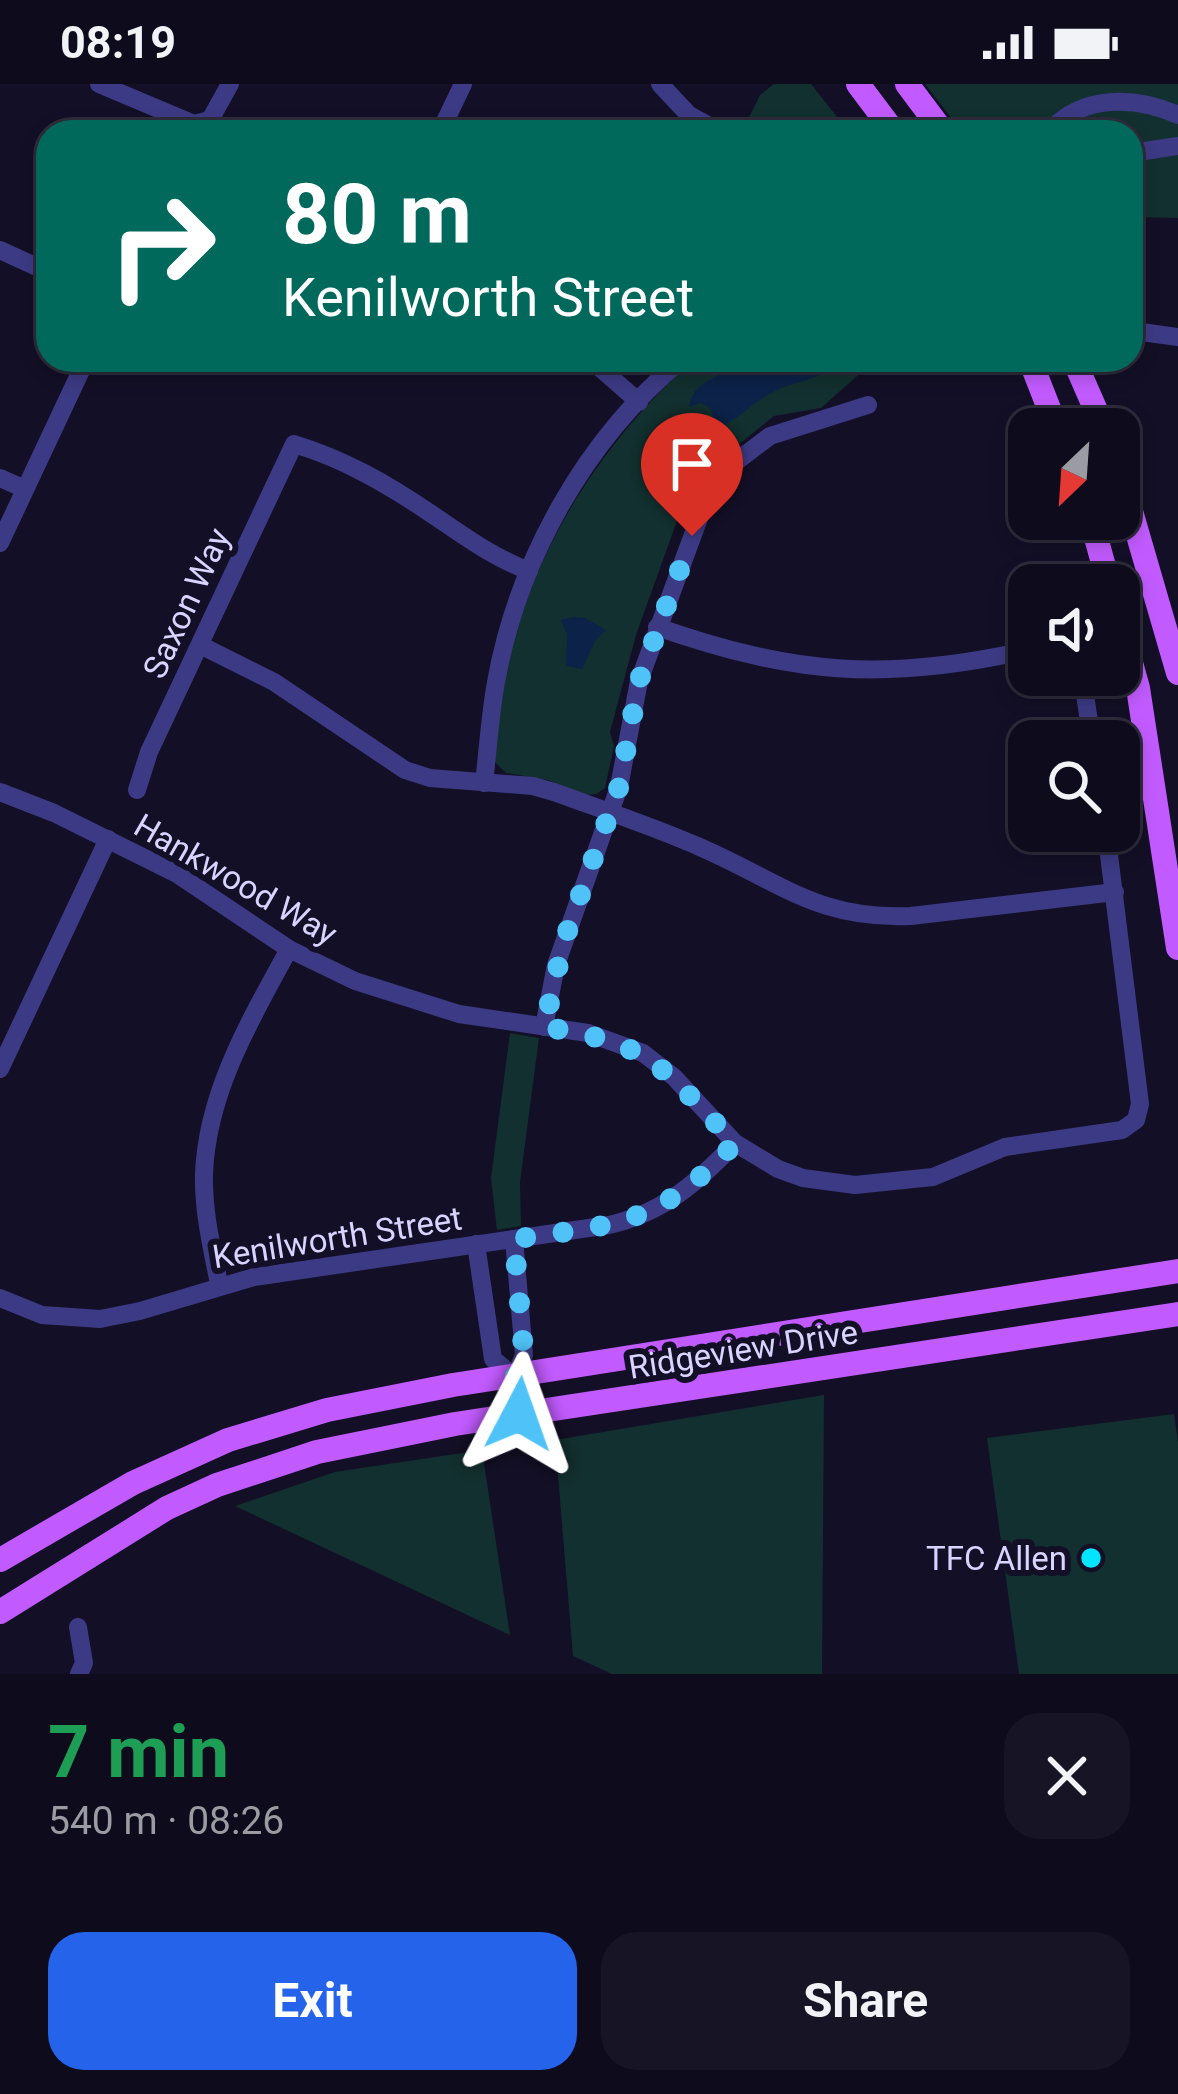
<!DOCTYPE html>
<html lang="en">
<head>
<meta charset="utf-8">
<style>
	body { margin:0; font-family:Roboto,sans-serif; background:#171425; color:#f1f3f6; height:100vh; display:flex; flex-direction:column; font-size:45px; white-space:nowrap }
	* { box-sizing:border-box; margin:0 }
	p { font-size:39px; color:#9b9ba3 }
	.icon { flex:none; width:66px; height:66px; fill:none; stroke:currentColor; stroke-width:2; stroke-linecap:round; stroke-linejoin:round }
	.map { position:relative; height:1590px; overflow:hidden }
	.drawer { display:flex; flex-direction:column; background:#0e0b1c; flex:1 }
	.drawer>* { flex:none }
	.hud { position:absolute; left:36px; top:36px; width:1107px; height:252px; border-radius:36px; box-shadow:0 6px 18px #0003,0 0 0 3px #2e2b3b; background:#00695c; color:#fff; overflow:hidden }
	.needle { width:78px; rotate:205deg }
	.fabs { position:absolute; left:1008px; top:324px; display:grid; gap:24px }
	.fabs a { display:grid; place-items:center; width:132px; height:132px; border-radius:24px; background:#0e0b1c; box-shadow:0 6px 18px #0003,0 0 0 3px #2e2b3b; font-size:60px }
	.pin { position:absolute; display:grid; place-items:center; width:102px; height:102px; color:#fff; margin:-123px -51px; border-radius:50% 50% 50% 0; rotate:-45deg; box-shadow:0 0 12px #0007 }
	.pin .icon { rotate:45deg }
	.me { position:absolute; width:132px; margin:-66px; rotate:4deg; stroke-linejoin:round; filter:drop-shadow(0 0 9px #0008) }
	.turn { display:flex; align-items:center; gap:42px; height:252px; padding:0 48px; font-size:54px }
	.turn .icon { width:156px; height:156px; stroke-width:2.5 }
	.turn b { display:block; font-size:84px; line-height:102px }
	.round { display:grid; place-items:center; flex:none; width:126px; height:126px; border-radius:36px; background:#171425 }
	.head { display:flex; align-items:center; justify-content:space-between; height:204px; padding:0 48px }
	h1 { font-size:72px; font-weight:700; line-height:90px; color:#1e9e55 }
	.cta { display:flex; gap:24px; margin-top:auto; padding:24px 48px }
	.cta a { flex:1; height:138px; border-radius:36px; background:#2563eb; color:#fff; font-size:48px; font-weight:700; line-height:138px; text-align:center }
	.cta a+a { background:#171425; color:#f1f3f6 }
	.status { display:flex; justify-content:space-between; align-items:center; height:84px; padding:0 60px; background:#0e0b1c; direction:ltr }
	.status svg { height:33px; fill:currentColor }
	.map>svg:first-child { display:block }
	.green { fill:#12302f }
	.water { fill:#0c2248 }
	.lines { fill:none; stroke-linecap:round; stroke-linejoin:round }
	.minor { stroke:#3d3a85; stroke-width:18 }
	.major { stroke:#c25bff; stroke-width:24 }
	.route { stroke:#4fc3f7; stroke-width:21; stroke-dasharray:0 37.8 }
	.poi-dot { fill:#00e5ff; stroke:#130f26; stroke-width:4.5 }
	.labels { text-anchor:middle; stroke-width:12; stroke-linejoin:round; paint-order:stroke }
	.street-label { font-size:33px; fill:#d9d4ff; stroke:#130f26 }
	.poi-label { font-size:33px; fill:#d9d4ff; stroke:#130f26; text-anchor:end }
</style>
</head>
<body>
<div class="status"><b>08:19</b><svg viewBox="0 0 49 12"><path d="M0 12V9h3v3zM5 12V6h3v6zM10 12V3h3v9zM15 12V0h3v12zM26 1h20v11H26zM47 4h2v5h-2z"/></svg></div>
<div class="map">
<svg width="1178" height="1590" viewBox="0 0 1178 1590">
	<rect width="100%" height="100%" fill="#130f26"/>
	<g class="green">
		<polygon points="774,0 811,0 849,48 742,48 760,11"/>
		<polygon points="925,0 1178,0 1178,134 1131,133 1131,48 962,48"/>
		<path d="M693 276H863L865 285 821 324 774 332 732 366 722 368 683 420 636 551 610 648 614 662 605 704 596 710 585 711 548 696 506 689 494 677C498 647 499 616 506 586 533 465 601 359 693 276Z"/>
		<polygon points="510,949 539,954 520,1098 521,1142 497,1146 491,1094"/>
		<polygon points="824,1311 822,1590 612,1590 573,1572 555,1356"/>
		<polygon points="1174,1330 1178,1358 1178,1590 1019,1590 987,1354"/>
		<polygon points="482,1366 510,1551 235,1422 335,1388"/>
	</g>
	<g class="water">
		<path d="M740 276H835C821 299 797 295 775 307 754 317 739 336 717 344L712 342C716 331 711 322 700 319L689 323C695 291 723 297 740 276Z"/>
		<polygon points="573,533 585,534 606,546 595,557 582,585 566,582 567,551 561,536"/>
	</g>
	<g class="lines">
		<g class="minor">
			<polyline points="99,0 194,40 210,36 230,0"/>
			<polyline points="660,0 689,31 709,42"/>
			<polyline points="440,48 463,0"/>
			<path d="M1049 48C1082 10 1135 12 1178 31"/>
			<polyline points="1131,69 1178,62"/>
			<polyline points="0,166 48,188"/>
			<polyline points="1134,247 1178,253"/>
			<polyline points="591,276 639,318"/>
			<polyline points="0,394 25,405"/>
			<polyline points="0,459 86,276"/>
			<path d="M657 543C795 591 886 598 1029 566"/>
			<path d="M200 561 274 598 405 686 430 694 533 702 554 708C603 726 655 743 702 764 782 799 818 836 911 832L1115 808"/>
			<polyline points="1082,591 1092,657"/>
			<path d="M484 699C488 665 490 631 496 598 518 476 585 356 681 276"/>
			<path d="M137 706 149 668 294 360C344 375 387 400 430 429 463 451 492 473 529 487"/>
			<polyline points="0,708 54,729 177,790 289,865 355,897 459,930 588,949 643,969 674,993 735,1059 778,1085 803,1094 855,1101 933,1093 1005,1063 1122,1046 1136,1036 1140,1020 1106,747"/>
			<polyline points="544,943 556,881 619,703 639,597 705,418 733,380 770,352 868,321"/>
			<polyline points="0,985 108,755"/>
			<polyline points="476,1160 493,1275 515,1293 524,1271 514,1155"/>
			<path d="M219 1200C212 1164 203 1127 204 1090 207 1008 251 935 289 865"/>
			<path d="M0 1214 42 1231 100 1235 140 1227 254 1193 609 1141C663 1129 698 1098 735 1059"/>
			<polyline points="78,1543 84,1579 79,1590"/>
		</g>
		<g class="major">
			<polyline points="858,0 894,48"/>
			<polyline points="907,0 943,48"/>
			<polyline points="1030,276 1057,345"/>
			<polyline points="1074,276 1104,345"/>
			<polyline points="1119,386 1178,589"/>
			<polyline points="1091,435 1109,501"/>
			<polyline points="1119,536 1138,604 1178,864"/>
			<polyline points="0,1476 133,1399 228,1356 327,1326 453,1301 1178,1187"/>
			<polyline points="0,1528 167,1424 217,1401 317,1368 455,1340 1178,1230"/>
		</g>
	</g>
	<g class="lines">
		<path class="route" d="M519 1330 515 1293 524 1271 514 1155C621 1140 657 1141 735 1059 661 984 656 960 544 943L564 857 619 703 639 597 692 452"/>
	</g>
	<circle class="poi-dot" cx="1091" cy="1474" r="12"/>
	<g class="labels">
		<g class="street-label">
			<text transform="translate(186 519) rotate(-65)" y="12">Saxon Way</text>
			<text transform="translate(236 795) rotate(30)" y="12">Hankwood Way</text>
			<text transform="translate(337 1153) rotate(-9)" y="12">Kenilworth Street</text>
			<text transform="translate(743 1265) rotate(-9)" y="12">Ridgeview Drive</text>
		</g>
		<g class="poi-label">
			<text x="1067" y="1486">TFC Allen</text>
		</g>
	</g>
</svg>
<div class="fabs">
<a><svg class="needle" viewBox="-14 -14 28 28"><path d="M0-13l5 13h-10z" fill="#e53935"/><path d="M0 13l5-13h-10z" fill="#9b9ba3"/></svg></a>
<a><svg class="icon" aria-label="sound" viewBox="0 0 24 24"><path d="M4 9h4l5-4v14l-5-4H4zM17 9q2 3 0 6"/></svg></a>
<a><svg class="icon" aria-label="search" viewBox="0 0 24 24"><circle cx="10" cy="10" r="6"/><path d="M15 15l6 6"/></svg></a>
</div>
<div class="pin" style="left:692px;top:452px;background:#d93025"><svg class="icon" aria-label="arrive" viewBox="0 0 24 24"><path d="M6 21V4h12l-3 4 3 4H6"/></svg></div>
<svg class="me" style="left:519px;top:1330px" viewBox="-20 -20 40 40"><path d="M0-17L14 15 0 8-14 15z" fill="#4fc3f7" stroke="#fff" stroke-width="4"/></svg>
<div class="hud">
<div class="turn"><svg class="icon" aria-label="right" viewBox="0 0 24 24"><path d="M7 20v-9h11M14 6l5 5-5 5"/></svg><div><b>80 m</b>Kenilworth Street</div></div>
</div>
</div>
<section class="drawer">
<div class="head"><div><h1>7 min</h1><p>540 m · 08:26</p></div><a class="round"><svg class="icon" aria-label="close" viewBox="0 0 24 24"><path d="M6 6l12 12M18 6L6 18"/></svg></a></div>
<div class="cta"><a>Exit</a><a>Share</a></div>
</section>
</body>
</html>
